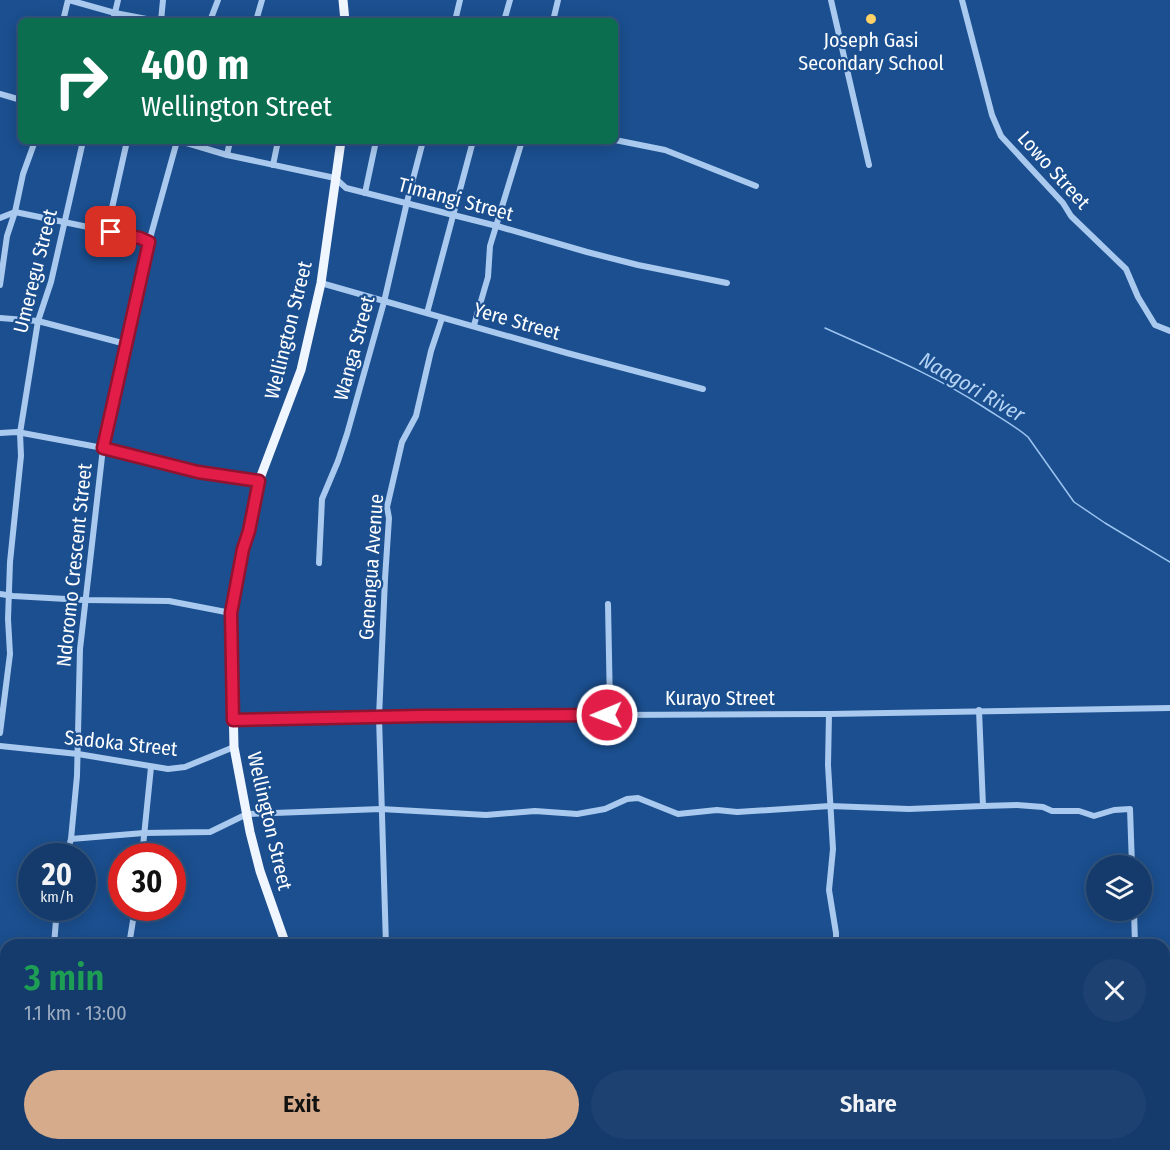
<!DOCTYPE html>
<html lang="en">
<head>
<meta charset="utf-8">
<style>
	body { margin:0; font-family:"Fira Sans Condensed",sans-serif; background:#1d4271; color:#f1f3f6; height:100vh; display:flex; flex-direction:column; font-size:22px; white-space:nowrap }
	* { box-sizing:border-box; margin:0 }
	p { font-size:20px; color:#9dadc1 }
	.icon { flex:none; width:33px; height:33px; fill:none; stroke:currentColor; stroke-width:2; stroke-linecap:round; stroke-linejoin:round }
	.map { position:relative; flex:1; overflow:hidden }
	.sheet { position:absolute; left:0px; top:939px; width:1170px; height:212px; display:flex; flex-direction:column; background:#143b6b; border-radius:18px 18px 0 0; box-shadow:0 3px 15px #0003,0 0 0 2px #33557e }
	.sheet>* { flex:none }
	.guide { position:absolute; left:18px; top:18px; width:600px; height:126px; border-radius:9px; box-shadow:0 3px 15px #0003,0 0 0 2px #33557e; background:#0b6e4f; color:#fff; overflow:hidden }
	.tools { position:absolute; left:1086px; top:855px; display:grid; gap:12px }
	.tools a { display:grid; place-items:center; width:66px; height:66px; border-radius:50%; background:#143b6b; box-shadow:0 3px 15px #0003,0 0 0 2px #33557e; font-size:30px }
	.speed { position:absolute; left:18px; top:843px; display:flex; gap:12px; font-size:30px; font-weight:700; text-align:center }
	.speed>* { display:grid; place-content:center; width:78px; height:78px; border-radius:50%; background:#143b6b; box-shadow:0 3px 15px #0003,0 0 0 2px #33557e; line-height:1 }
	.speed small { font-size:15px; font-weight:400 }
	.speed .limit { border:9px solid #d22; background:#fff; color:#111 }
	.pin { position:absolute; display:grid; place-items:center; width:51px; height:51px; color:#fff; margin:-26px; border-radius:12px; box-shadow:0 3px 9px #0006 }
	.me { position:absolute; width:66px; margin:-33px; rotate:269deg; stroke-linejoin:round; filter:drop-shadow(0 0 4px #0008) }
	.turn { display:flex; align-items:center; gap:21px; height:126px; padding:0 24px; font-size:27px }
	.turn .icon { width:78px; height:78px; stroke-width:2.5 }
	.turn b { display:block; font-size:42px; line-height:51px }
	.round { display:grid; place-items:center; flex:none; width:63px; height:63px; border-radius:32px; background:#1d4271 }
	.overview { display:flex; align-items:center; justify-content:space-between; height:102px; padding:0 24px }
	h1 { font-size:36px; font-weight:600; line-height:45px; color:#1e9e55 }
	.action { display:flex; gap:12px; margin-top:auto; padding:12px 24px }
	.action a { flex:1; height:69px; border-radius:36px; background:#d6ab8b; color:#111; font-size:24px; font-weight:600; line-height:69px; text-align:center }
	.action a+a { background:#1d4271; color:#f1f3f6 }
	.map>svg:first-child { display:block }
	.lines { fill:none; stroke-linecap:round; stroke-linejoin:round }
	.stream { stroke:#9cc4f0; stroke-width:1.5 }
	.minor { stroke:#a9c9ee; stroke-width:6 }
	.primary { stroke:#f0f6ff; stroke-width:9 }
	.route-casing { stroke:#92132f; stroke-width:15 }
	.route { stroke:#e11d48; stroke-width:10 }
	.poi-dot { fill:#ffd166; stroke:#1b4f8f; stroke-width:2 }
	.labels { text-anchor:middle; stroke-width:4.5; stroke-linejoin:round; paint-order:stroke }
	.poi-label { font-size:20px; fill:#fff; stroke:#1b4f8f }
	.street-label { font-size:20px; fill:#fff; stroke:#1b4f8f }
	.water-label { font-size:21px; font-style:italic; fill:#b5d3f5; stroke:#1b4f8f }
</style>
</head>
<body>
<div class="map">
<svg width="1170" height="1150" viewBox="0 0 1170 1150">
	<rect width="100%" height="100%" fill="#1b4f8f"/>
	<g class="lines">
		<path class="stream" d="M825 328C878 352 933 374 982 406 997 416 1014 425 1028 437L1074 502 1105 523 1170 562"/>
		<g class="minor">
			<polyline points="69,0 115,13 157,21"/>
			<polyline points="831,0 869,165"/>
			<polyline points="962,0 992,115 1001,136 1063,203 1071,216 1126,269 1138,297 1155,325 1170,331"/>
			<polyline points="63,21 68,0"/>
			<polyline points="113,21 118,0"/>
			<polyline points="161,21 163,0"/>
			<polyline points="210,21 218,0"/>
			<polyline points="256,21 262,0"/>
			<polyline points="455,21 460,0"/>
			<polyline points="504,21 510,0"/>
			<polyline points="553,21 558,0"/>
			<polyline points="0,94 21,100"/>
			<polyline points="615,140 665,150 756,186"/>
			<polyline points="180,141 227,155 335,178 346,188 497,226 587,252 638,265 727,283"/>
			<polyline points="227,155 230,141"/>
			<polyline points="273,165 278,141"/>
			<polyline points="365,193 376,141"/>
			<polyline points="0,218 15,212 127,235 149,242"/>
			<polyline points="111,232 110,217 127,141"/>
			<polyline points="321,283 567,353 703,389"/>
			<polyline points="0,285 7,236 15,212 23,174 35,141"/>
			<polyline points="427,313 473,141"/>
			<polyline points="0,318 38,321 126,344"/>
			<polyline points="474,325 488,277 490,246 522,141"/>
			<polyline points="0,433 17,432 103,448 198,472 259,481"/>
			<polyline points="319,563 322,499 338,461 347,434 384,302 407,202 423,141"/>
			<polyline points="0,594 13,596 84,600 169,601 231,613"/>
			<polyline points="829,714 828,765 833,849 829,890 836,933 836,945"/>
			<polyline points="607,715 610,707 608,604"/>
			<polyline points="233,720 421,716 829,714 1170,708"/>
			<polyline points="0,733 10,654 8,619 10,562 21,456 20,433 38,321 51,282 83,141"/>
			<polyline points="0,746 78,754 168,769 185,767 234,747"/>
			<polyline points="983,806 1017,805 1043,807 1052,811 1079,811 1094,816 1114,810 1130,809 1132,866"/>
			<polyline points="71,839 144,833 210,832 247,814 381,809 486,815 535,811 577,814 605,809 627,799 638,798 678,814 717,810 737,812 830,806 909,809 983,806 979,710"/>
			<polyline points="66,856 71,839 77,776 80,649 103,448 149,242 177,141"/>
			<polyline points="142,856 151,767"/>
			<polyline points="1134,910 1135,945"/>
			<polyline points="130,939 135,908"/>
			<polyline points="54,945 57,908"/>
			<polyline points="386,945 379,717 385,579 389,518 387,507 402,442 416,416 431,351 442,318"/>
			<polyline points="0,1043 6,1044"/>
			<polyline points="1164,1130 1170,1130"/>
			<polyline points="36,1150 36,1144"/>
			<polyline points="724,1150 724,1144"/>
			<path d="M792 1150C812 1144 854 1143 873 1150"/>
			<polyline points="915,1150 944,1144"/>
		</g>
		<g class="primary">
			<polyline points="343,0 345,21"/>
			<polyline points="286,945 260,871 250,832 234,747 231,613 243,549 249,531 259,481 301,370 321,283 341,141"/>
			<polyline points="344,1144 344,1150"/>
		</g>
	</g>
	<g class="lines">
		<g class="route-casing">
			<polyline id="route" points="111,232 140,238 149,242 103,448 198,472 259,481 249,531 243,549 231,613 233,720 421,716 607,715"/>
		</g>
		<use href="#route" class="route"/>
	</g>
	<circle class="poi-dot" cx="871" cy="19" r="6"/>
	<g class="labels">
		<g class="poi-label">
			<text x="871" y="47">Joseph Gasi<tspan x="871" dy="23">Secondary School</tspan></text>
		</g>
		<g class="street-label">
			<text transform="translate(1054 170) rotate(48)" y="7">Lowo Street</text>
			<text transform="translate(456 199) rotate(15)" y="7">Timangi Street</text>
			<text transform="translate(35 271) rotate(-76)" y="7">Umeregu Street</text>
			<text transform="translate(517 321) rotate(16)" y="7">Yere Street</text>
			<text transform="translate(288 330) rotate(-76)" y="7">Wellington Street</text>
			<text transform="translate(354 348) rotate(-75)" y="7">Wanga Street</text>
			<text transform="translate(74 565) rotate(-84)" y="7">Ndoromo Crescent Street</text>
			<text transform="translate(371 567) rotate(-86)" y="7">Genengua Avenue</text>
			<text x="720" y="705">Kurayo Street</text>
			<text transform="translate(121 743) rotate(6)" y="7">Sadoka Street</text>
			<text transform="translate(270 821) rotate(77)" y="7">Wellington Street</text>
		</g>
		<g class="water-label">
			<text transform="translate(972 387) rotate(30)" y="7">Naagori River</text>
		</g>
	</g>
</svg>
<div class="tools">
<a><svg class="icon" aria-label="layers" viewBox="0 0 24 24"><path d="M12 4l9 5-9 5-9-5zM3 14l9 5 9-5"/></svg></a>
</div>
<div class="speed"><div>20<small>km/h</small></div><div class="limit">30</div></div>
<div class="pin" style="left:111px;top:232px;background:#d93025"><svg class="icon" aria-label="arrive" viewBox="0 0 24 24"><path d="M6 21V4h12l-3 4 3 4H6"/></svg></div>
<svg class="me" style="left:607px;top:715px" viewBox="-20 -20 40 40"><circle r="17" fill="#e11d48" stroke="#fff" stroke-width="3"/><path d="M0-11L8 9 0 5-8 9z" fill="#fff"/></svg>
<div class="guide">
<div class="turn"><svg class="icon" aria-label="right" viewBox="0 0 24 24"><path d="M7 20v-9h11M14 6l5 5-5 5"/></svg><div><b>400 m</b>Wellington Street</div></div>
</div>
<section class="sheet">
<div class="overview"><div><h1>3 min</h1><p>1.1 km · 13:00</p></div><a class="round"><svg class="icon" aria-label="close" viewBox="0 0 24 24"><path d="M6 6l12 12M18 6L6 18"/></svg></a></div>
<div class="action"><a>Exit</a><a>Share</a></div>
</section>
</div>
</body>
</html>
